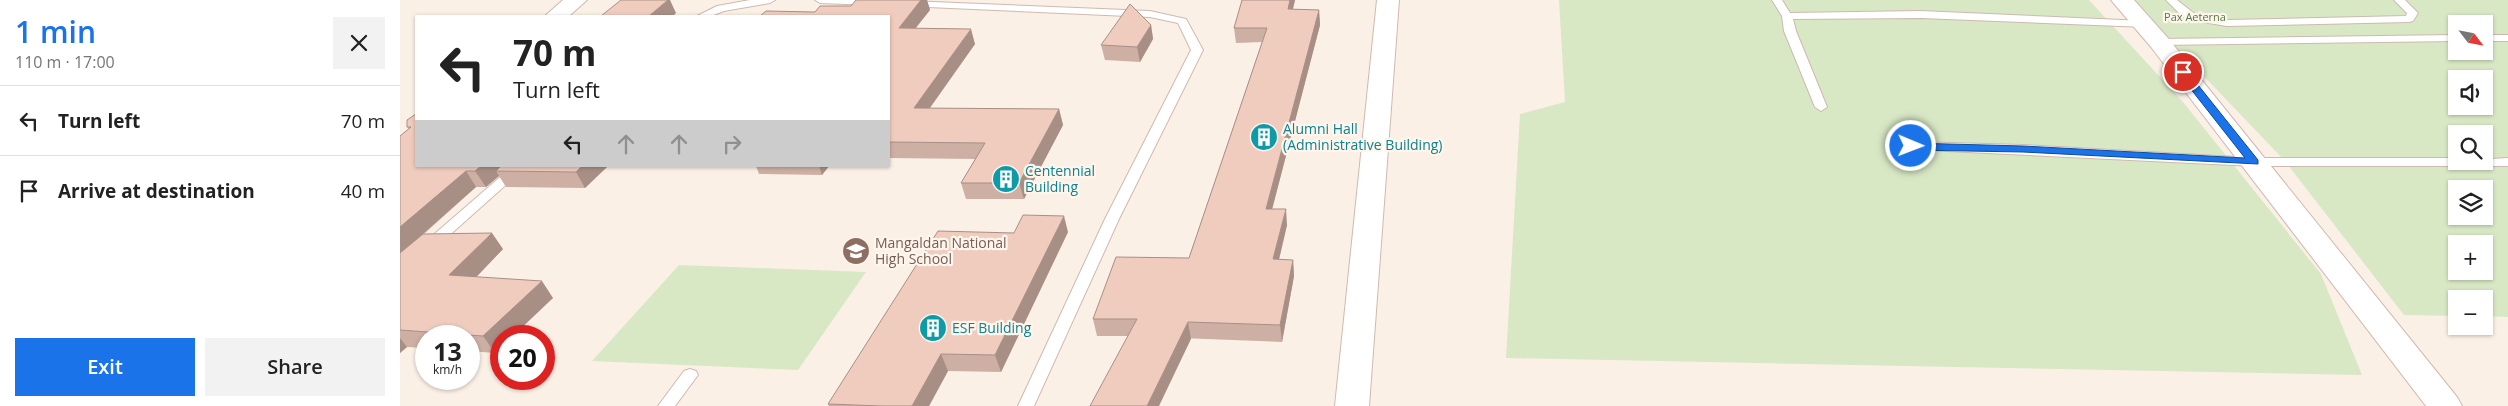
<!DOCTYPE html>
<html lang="en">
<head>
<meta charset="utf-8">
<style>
	body { margin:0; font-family:"Open Sans",sans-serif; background:#f2f2f2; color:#222; height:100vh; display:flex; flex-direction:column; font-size:19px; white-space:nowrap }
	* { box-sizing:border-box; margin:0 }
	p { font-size:16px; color:#767676 }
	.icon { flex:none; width:28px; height:28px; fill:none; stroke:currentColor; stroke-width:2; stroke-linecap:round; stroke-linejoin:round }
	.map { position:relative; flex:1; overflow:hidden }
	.drawer { display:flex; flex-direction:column; background:#fff; width:400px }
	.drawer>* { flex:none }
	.top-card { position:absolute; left:15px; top:15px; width:475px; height:152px; border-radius:0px; box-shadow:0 1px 4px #0004; background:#fff; color:#222; overflow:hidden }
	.needle { width:32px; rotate:122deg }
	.tools { position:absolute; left:2048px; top:15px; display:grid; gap:10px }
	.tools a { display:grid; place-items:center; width:45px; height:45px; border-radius:0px; background:#fff; box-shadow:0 1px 4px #0004; font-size:25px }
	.speed { position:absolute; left:15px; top:325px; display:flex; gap:10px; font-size:25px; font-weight:700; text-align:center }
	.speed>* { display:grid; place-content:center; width:65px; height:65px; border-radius:50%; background:#fff; box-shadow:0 1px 4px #0004; line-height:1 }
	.speed small { font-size:12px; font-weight:400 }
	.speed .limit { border:8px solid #d22; background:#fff; color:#111 }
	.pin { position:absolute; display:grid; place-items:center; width:42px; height:42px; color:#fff; margin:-21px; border:2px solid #fff; border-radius:50%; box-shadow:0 1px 5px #0007 }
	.me { position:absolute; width:55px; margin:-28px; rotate:91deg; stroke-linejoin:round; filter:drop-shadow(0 0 4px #0008) }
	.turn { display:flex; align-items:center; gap:18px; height:105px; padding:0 15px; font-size:22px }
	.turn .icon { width:65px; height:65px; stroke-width:2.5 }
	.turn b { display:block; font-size:35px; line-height:42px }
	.lanes { display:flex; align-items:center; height:48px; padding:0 15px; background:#0003; justify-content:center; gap:25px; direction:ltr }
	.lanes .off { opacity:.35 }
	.round { display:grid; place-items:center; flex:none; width:52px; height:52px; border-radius:0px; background:#f2f2f2 }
	.overview { display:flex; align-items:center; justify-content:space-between; height:85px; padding:0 15px }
	h1 { font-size:30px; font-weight:600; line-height:38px; color:#1a73e8 }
	.button { display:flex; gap:10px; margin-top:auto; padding:10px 15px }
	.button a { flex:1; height:58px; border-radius:0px; background:#1a73e8; color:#fff; font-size:20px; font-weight:600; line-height:58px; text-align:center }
	.button a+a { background:#f2f2f2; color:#222 }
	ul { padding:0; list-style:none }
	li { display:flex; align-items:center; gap:15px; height:70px; padding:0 15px; border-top:1px solid #e0e0e0 }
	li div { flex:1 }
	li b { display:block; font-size:19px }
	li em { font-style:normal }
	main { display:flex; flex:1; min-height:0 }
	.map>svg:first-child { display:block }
	.green { fill:#d8e8c5; fill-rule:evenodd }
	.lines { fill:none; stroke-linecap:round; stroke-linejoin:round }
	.service-casing { stroke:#cfb9af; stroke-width:2 }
	.minor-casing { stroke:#cfb9af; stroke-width:2 }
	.service { fill:#fff; fill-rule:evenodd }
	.minor { fill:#fff; fill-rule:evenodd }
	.wall { fill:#ceafa4 }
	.shaded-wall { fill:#a88f86 }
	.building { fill:#f0ccbf; stroke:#a88f86 }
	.route { fill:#1a73e8; stroke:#114b97 }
	.labels { text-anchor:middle; stroke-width:4.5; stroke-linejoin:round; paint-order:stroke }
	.far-park-label { font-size:11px; fill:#5a7844; stroke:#fef5ec }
	.culture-label { font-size:14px; fill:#0d838f; stroke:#fef5ec; text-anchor:start }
	.education-label { font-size:14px; fill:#785e54; stroke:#fef5ec; text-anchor:start }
</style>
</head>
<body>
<main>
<section class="drawer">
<div class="overview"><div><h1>1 min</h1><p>110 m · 17:00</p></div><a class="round"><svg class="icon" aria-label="close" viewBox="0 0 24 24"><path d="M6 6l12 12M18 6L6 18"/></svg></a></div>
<ul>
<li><svg class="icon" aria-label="left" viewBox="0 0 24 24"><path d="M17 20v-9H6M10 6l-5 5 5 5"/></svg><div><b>Turn left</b></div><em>70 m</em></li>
<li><svg class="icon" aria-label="arrive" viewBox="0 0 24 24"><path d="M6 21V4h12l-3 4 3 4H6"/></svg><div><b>Arrive at destination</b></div><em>40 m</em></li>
</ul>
<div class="button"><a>Exit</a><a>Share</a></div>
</section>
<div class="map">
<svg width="2108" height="406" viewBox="0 0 2108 406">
	<rect width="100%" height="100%" fill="#fbf0e6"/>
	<g class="green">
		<polygon points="1159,0 1689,0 1783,102 1921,274 1962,375 1106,358 1120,114 1165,102"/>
		<path d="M1731 0H2108V317L2084 316V299H2056V316L2004 315 1884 160ZM2056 24H2084V51H2056ZM2056 79H2084V106H2056ZM2056 134H2084V161H2056ZM2056 189H2084V216H2056ZM2056 244H2084V271H2056Z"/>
		<polygon points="279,265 466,272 398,370 192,361"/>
	</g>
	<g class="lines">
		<g class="service-casing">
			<g id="service">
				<polygon points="350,0 375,0 370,3 324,11 311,16 297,16 317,6"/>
				<polygon points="415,0 476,0 477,2 472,5 420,3"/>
				<polygon points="1372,0 1382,0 1390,13 1521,11 1745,21 1751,24 1745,27 1521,18 1393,19 1396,31 1427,107 1421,111 1415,107 1384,31 1382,16"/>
				<polygon points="1766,0 1777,0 1796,15 1827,20 2006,16 2007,13 1994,0 2005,0 2018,13 2013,21 2009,22 1827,26 1790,20 1783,17"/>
				<polygon points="509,1 750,11 786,19 803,50 719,219 634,406 618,406 705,219 791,50 778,23 750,17 505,6 504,4"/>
				<polygon points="2056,35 2056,41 1759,45 1753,42 1759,39"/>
				<rect x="2084" y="35" width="24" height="6"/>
				<polygon points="1511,142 1623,145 1854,158 2056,158 2056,161 2108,158 2108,166 1854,166 1506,149 1505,146 1506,143"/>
				<polygon points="113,166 127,166 34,249 24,249 22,246 24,243"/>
				<polygon points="290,369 296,371 298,375 275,406 258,406 284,371"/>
			</g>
		</g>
		<g class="minor-casing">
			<g id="minor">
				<polygon points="163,0 187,0 169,16 145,16"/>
				<polygon points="977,0 999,0 969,406 935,406"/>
				<polygon points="1711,0 1734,0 1767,37 2057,397 2062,406 2026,406 1751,47"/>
			</g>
		</g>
		<use href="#service" class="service"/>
		<use href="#minor" class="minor"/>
	</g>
	<g class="wall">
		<polygon points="456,0 527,0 530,10 515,28 575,44 530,108 659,109 663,125 624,199 566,199 561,183 575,159 489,158 489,16 415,12 451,6"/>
		<polygon points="842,0 895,0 893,9 919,10 920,25 872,209 887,225 879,260 893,260 894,276 882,342 728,336 697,336 693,319 789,258 862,42 836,43 834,28"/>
		<polygon points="751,25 753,39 740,62 705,60 701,45"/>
		<polygon points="16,114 16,166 208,166 185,188 106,187 99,176 86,187 76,187 24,234 103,249 76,277 153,298 101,336 101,347 95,353 69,351 69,336 26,336 26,348 7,347 0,353 0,136 9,129 7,127"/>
		<polygon points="356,166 429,166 422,175 359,174"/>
		<polygon points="668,232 601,372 548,371 529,406 429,406 428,404 614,233"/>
	</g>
	<g class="shaded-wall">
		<polygon points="268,0 270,0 276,13 273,16 249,16"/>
		<polygon points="521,0 527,0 530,10 504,43 499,28"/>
		<polygon points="890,0 895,0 889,24 888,9"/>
		<polygon points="919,10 920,25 868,225 866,209"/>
		<polygon points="751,25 753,39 740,62 737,47"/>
		<polygon points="571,29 575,44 519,123 514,108"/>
		<polygon points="659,109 663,125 624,199 619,183"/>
		<polygon points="81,166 110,166 96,171 99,176 86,187 75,171"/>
		<polygon points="182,166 208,166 185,188 176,172"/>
		<polygon points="419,166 429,166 422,175"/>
		<polygon points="66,171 76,187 9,246 0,261 0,227"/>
		<polygon points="886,209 887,225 875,276 873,259"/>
		<polygon points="664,216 668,232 601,372 595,355"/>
		<polygon points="92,233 103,249 62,292 49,275"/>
		<polygon points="893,260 894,276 882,342 880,325"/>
		<polygon points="142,281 153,298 113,336 101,336 101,347 95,353 83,336"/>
		<polygon points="788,322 791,339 759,406 747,406"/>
		<polygon points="0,338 7,347 0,353"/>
		<polygon points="541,354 548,371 529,406 512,406"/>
	</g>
	<g class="building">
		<polygon points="221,0 268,0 249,16 201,16"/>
		<polygon points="456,0 521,0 499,28 571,29 514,108 659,109 619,183 561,183 585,143 489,142 489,16 360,16 366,11 415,12 420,6 451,6"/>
		<polygon points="842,0 890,0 888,9 919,10 866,209 886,209 873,259 893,260 880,325 788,322 747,406 690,406 737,319 693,319 716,257 789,258 867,28 834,28"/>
		<polygon points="730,4 751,25 737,47 701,45"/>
		<polygon points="16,114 16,166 81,166 75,171 66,171 0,227 0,136 11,127 7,127 7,120"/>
		<polygon points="101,166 182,166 176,172 96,171"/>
		<polygon points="623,215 664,216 595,355 541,354 512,406 482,406 428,404 538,231 614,233"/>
		<polygon points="92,233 49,275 142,281 83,336 0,330 0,253 23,234"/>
	</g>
	<polygon class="route" points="1779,70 1786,70 1858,160 1858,164 1623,152 1511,150 1505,146 1511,143 1623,146 1845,158 1779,74"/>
	<defs>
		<g id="building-disc" transform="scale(1.4375)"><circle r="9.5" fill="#0f9aa8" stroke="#fef5ec"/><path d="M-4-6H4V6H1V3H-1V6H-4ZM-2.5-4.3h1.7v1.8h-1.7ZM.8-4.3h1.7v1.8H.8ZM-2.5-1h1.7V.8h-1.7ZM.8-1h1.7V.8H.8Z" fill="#fff"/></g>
		<g id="school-disc" transform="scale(1.4375)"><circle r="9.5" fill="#8d6e63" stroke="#fef5ec"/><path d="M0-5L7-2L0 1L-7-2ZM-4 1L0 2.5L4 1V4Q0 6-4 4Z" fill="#fff"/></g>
	</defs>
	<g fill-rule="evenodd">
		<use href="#building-disc" x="864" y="137"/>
		<use href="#building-disc" x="606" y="179"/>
		<use href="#school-disc" x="456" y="251"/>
		<use href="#building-disc" x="533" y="328"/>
	</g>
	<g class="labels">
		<g class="far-park-label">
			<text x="1795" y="21">Pax Aeterna</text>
		</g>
		<g class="culture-label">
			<text x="883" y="134">Alumni Hall<tspan x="883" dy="16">(Administrative Building)</tspan></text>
			<text x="625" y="176">Centennial<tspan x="625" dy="16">Building</tspan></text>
			<text x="552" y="333">ESF Building</text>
		</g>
		<g class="education-label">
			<text x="475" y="248">Mangaldan National<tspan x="475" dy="16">High School</tspan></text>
		</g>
	</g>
</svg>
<div class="tools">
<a><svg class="needle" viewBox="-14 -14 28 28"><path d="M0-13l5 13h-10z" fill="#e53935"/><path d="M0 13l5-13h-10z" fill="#767676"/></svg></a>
<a><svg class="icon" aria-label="sound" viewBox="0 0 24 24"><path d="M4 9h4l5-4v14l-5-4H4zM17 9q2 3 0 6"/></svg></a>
<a><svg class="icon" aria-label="search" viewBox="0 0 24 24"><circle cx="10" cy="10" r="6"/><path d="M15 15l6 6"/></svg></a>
<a><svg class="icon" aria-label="layers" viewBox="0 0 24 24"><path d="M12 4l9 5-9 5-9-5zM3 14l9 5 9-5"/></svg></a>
<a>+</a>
<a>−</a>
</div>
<div class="speed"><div>13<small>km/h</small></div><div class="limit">20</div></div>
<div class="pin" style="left:1783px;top:72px;background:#d93025"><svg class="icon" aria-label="arrive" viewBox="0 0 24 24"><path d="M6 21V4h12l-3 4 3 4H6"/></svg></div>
<svg class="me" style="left:1511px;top:146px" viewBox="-20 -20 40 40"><circle r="17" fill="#1a73e8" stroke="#fff" stroke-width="3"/><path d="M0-11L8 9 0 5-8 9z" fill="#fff"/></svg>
<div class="top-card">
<div class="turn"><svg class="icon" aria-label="left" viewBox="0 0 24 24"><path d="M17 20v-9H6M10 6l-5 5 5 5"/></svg><div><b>70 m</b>Turn left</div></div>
<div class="lanes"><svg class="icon" aria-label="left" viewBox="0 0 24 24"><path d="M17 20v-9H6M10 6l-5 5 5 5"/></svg><svg class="icon off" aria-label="ahead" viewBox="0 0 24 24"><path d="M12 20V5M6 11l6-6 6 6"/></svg><svg class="icon off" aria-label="ahead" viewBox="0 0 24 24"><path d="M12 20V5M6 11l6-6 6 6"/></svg><svg class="icon off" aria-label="right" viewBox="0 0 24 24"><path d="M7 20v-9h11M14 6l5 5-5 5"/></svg></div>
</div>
</div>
</main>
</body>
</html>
